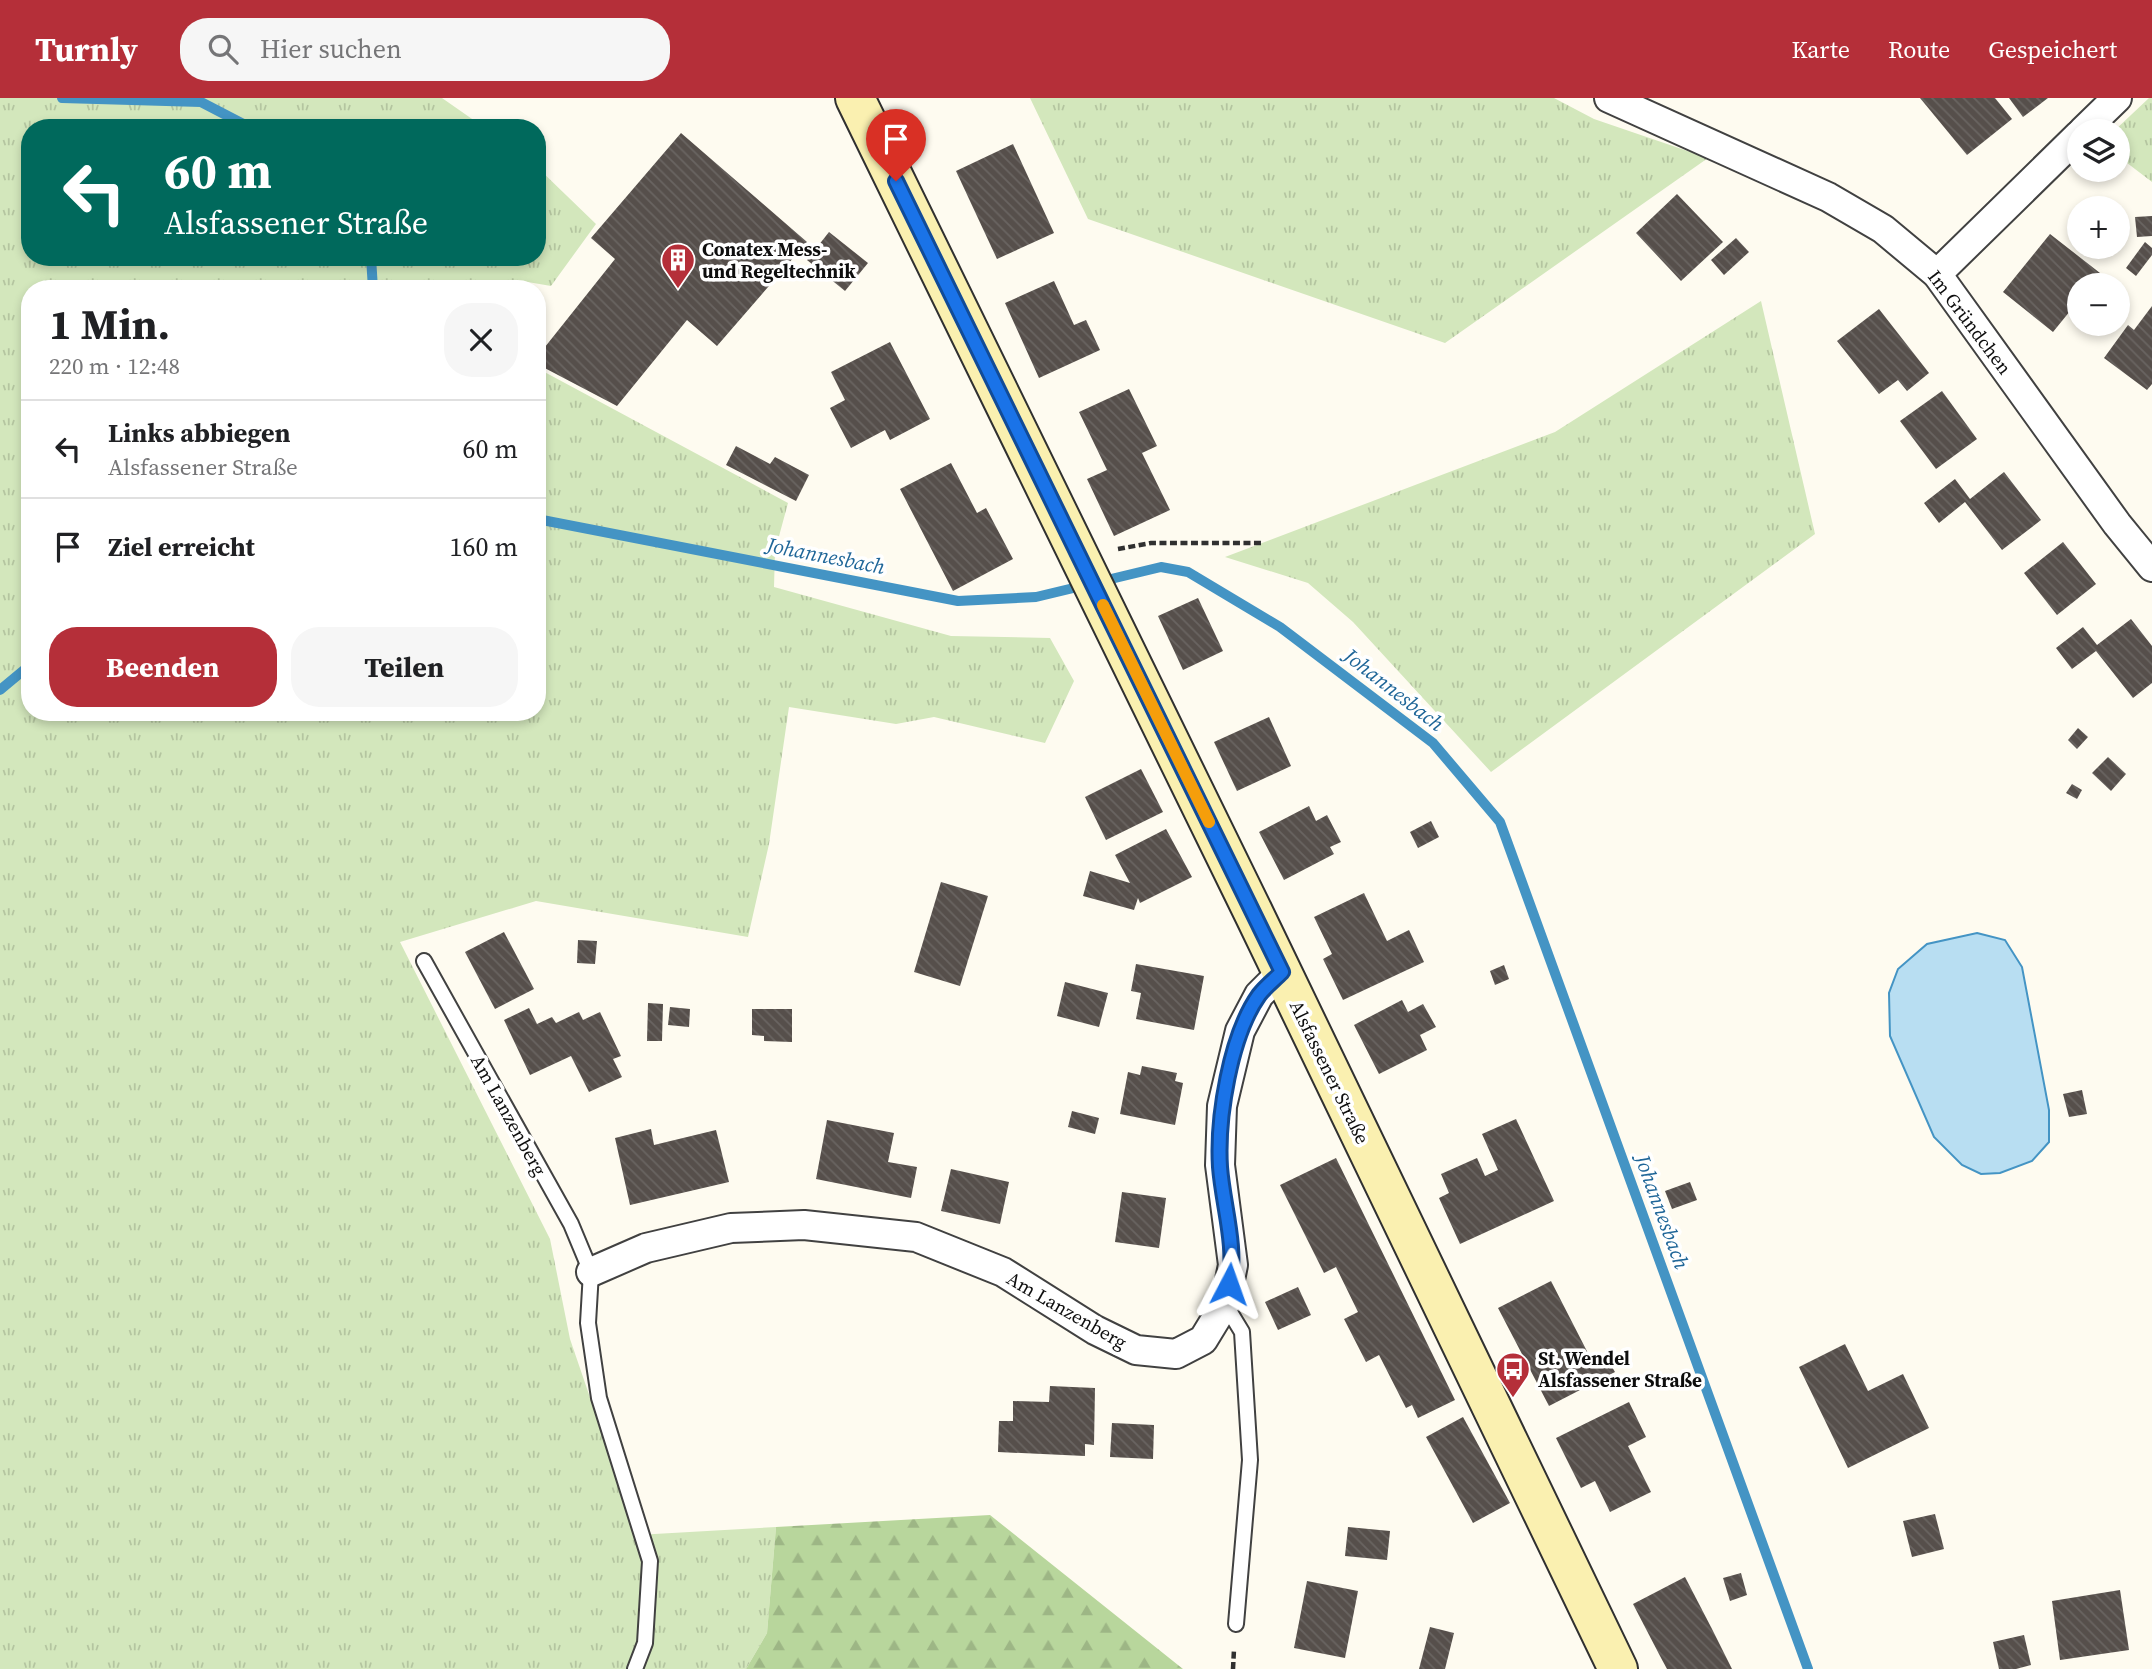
<!DOCTYPE html>
<html lang="de">
<head>
<meta charset="utf-8">
<style>
	body { margin:0; font-family:"Source Serif 4",serif; background:#f6f6f6; color:#202124; height:100vh; display:flex; flex-direction:column; font-size:26px; white-space:nowrap }
	* { box-sizing:border-box; margin:0 }
	p { font-size:23px; color:#757577 }
	.icon { flex:none; width:38px; height:38px; fill:none; stroke:currentColor; stroke-width:2; stroke-linecap:round; stroke-linejoin:round }
	.map { position:relative; flex:1; overflow:hidden }
	.drawer { position:absolute; left:21px; top:182px; width:525px; height:441px; display:flex; flex-direction:column; background:#fff; border-radius:28px; box-shadow:0 4px 10px #0003 }
	.drawer>* { flex:none }
	.hud { position:absolute; left:21px; top:21px; width:525px; height:147px; border-radius:28px; box-shadow:0 4px 10px #0003; background:#00695c; color:#fff; overflow:hidden }
	.buttons { position:absolute; left:2067px; top:21px; display:grid; gap:14px }
	.buttons a { display:grid; place-items:center; width:63px; height:63px; border-radius:50%; background:#fff; box-shadow:0 4px 10px #0003; font-size:35px }
	.pin { position:absolute; display:grid; place-items:center; width:60px; height:60px; color:#fff; margin:-72px -30px; border-radius:50% 50% 50% 0; rotate:-45deg; box-shadow:0 0 7px #0007 }
	.pin .icon { rotate:45deg }
	.me { position:absolute; width:77px; margin:-38px; rotate:4deg; stroke-linejoin:round; filter:drop-shadow(0 0 5px #0008) }
	.turn { display:flex; align-items:center; gap:24px; height:147px; padding:0 28px; font-size:32px }
	.turn .icon { width:91px; height:91px; stroke-width:2.5 }
	.turn b { display:block; font-size:49px; line-height:60px }
	.round { display:grid; place-items:center; flex:none; width:74px; height:74px; border-radius:28px; background:#f6f6f6 }
	.head { display:flex; align-items:center; justify-content:space-between; height:119px; padding:0 28px }
	h1 { font-size:42px; font-weight:700; line-height:52px }
	.button { display:flex; gap:14px; margin-top:auto; padding:14px 28px }
	.button a { flex:1; height:80px; border-radius:28px; background:#b52f39; color:#fff; font-size:28px; font-weight:700; line-height:80px; text-align:center }
	.button a+a { background:#f6f6f6; color:#202124 }
	ul { padding:0; list-style:none }
	li { display:flex; align-items:center; gap:21px; height:98px; padding:0 28px; border-top:2px solid #e0e0e0 }
	li div { flex:1 }
	li b { display:block; font-size:26px }
	li em { font-style:normal }
	header { display:flex; align-items:center; gap:42px; box-sizing:border-box; height:98px; padding:0 35px; background:#b52f39; color:#fff }
	header strong { font-size:33px }
	nav { display:flex; gap:38px; margin-inline-start:auto; font-size:24px }
	.search { width:490px; height:63px; background:#f6f6f6; display:flex; align-items:center; gap:18px; box-sizing:border-box; padding:0 24px; border-radius:28px; color:#757577; font-size:26px }
	.map>svg:first-child { display:block }
	.grass { fill:url(#grass-tufts) }
	.forest { fill:url(#forest-firs) }
	.water { fill:#b8def2; stroke:#4494c4; stroke-width:2 }
	.lines { fill:none; stroke-linecap:round; stroke-linejoin:round }
	.stream { stroke:#4494c4; stroke-width:10 }
	.building { fill:url(#building-back-hatch) }
	.lane-casing { stroke:#414141; stroke-width:18 }
	.street-casing { stroke:#414141; stroke-width:32 }
	.secondary-casing { stroke:#303030; stroke-width:42 }
	.path { stroke:#303030; stroke-width:4.5; stroke-dasharray:7 3.5; stroke-linecap:butt }
	.lane { stroke:#fff; stroke-width:14 }
	.street { stroke:#fff; stroke-width:28 }
	.secondary { stroke:#faf0b0; stroke-width:38 }
	.route-casing { stroke:#114b97; stroke-width:18 }
	.route { stroke:#1a73e8; stroke-width:12 }
	.slow { stroke:#f59e0b; stroke-width:12 }
	.labels { text-anchor:middle; stroke-width:7; stroke-linejoin:round; paint-order:stroke }
	.poi-label { font-size:19px; font-weight:bold; fill:#0e0e0e; stroke:#fff; text-anchor:start }
	.street-label { font-size:19px; fill:#0e0e0e; stroke:#fff }
	.water-label { font-size:21px; font-style:italic; fill:#1f6698; stroke:#fff }
</style>
</head>
<body>
<header>
<strong>Turnly</strong>
<div class="search"><svg class="icon" aria-label="search" viewBox="0 0 24 24"><circle cx="10" cy="10" r="6"/><path d="M15 15l6 6"/></svg>Hier suchen</div>
<nav><a>Karte</a><a>Route</a><a>Gespeichert</a></nav>
</header>
<div class="map">
<svg width="2152" height="1571" viewBox="0 0 2152 1571">
	<defs>
		<pattern id="grass-tufts" width="24" height="20" patternUnits="userSpaceOnUse" patternTransform="scale(1.75)"><rect width="24" height="20" fill="#d3e7bc"/><path d="M3 7l-1-3M5 7V3M7 7l1-3M15 17l-1-3M17 17v-4M19 17l1-3" fill="none" stroke="#b4c5a0"/></pattern>
		<pattern id="forest-firs" width="22" height="20" patternUnits="userSpaceOnUse" patternTransform="scale(1.75)"><rect width="22" height="20" fill="#b8d69c"/><path d="M5 1l3.5 6h-7zM16 11l3.5 6h-7z" fill="#9db685"/></pattern>
		<pattern id="building-back-hatch" width="6" height="6" patternUnits="userSpaceOnUse" patternTransform="scale(1.75)"><rect width="6" height="6" fill="#564f4b"/><path d="M-1 5l2 2M0 0l6 6M5-1l2 2" fill="none" stroke="#696461"/></pattern>
	</defs>
	<rect width="100%" height="100%" fill="#fefbf0"/>
	<g class="grass">
		<polygon points="0,0 442,0 485,30 30,30 30,159 537,159 537,69 596,126 551,188 522,183 518,191 30,191 30,614 537,614 537,270 788,405 775,453 774,489 951,538 1050,540 1074,583 1045,645 934,619 896,626 789,609 769,746 748,839 536,803 400,844 550,1141 570,1241 637,1437 776,1429 767,1535 746,1571 0,1571"/>
		<polygon points="1030,0 1554,0 1594,21 1708,60 1445,245 1088,121"/>
		<polygon points="2149,0 2152,0 2152,84 2118,58 2118,33 2114,33"/>
		<polygon points="1761,203 1815,436 1491,674 1353,524 1308,485 1225,459 1555,334"/>
	</g>
	<polygon class="forest" points="990,1417 1183,1571 746,1571 767,1535 776,1429"/>
	<polygon class="water" points="1977,835 2005,842 2022,869 2049,1012 2049,1044 2032,1063 2000,1075 1981,1076 1962,1067 1934,1039 1890,938 1889,895 1898,871 1927,846"/>
	<g class="lines">
		<g class="stream">
			<polyline points="62,0 201,4 251,30"/>
			<polyline points="371,159 373,191"/>
			<polyline points="537,421 958,503 1036,499 1161,469 1188,474 1280,529 1433,645 1500,724 1808,1571"/>
			<polyline points="0,592 30,567"/>
		</g>
	</g>
	<g class="building">
		<polygon points="1920,0 1995,0 2012,21 1967,57"/>
		<polygon points="2009,0 2048,0 2023,19"/>
		<polygon points="681,35 807,144 717,248 687,222 617,308 537,266 537,259 615,161 591,140"/>
		<polygon points="1013,46 1054,135 997,161 956,73"/>
		<polygon points="1677,96 1723,144 1681,183 1636,135"/>
		<polygon points="2152,118 2152,138 2137,139 2135,119"/>
		<polygon points="829,134 868,165 845,193 807,162"/>
		<polygon points="2050,136 2100,175 2090,187 2079,187 2079,202 2053,234 2003,194"/>
		<polygon points="1736,140 1749,154 1724,177 1711,162"/>
		<polygon points="2145,144 2152,150 2152,157 2136,178 2126,170"/>
		<polygon points="1054,183 1074,227 1086,222 1100,252 1039,280 1005,205"/>
		<polygon points="2152,208 2152,286 2147,292 2104,260 2128,227 2134,232"/>
		<polygon points="1879,211 1929,275 1907,293 1898,282 1879,296 1837,243"/>
		<polygon points="890,244 930,321 890,342 885,332 851,350 830,310 845,302 831,274"/>
		<polygon points="1129,291 1157,348 1142,355 1170,412 1114,438 1087,381 1107,372 1079,314"/>
		<polygon points="1942,293 1977,341 1936,371 1900,323"/>
		<polygon points="736,348 770,366 775,359 809,377 796,403 726,367"/>
		<polygon points="951,365 977,415 986,410 1013,461 953,493 900,391"/>
		<polygon points="2004,374 2041,422 2002,452 1965,404 1939,425 1924,405 1955,381 1970,401"/>
		<polygon points="2063,444 2096,486 2057,517 2024,475"/>
		<polygon points="1198,500 1223,553 1183,572 1158,518"/>
		<polygon points="2131,521 2152,548 2152,585 2133,600 2096,553 2072,571 2056,550 2083,529 2097,547"/>
		<polygon points="1269,619 1291,668 1237,693 1214,644"/>
		<polygon points="2078,630 2088,639 2077,651 2068,642"/>
		<polygon points="2108,659 2126,676 2111,693 2092,675"/>
		<polygon points="1141,671 1163,714 1106,742 1085,699"/>
		<polygon points="2072,686 2082,692 2077,701 2066,695"/>
		<polygon points="1309,708 1316,723 1327,717 1341,744 1330,749 1334,756 1284,782 1259,734"/>
		<polygon points="1431,723 1439,739 1418,750 1410,734"/>
		<polygon points="1166,731 1192,779 1140,805 1138,800 1134,812 1083,798 1090,773 1130,785 1115,757"/>
		<polygon points="941,784 988,798 960,888 914,874"/>
		<polygon points="1364,795 1387,843 1409,832 1424,864 1343,902 1323,861 1332,856 1314,819"/>
		<polygon points="504,834 534,891 495,911 465,854"/>
		<polygon points="578,842 597,843 595,866 577,865"/>
		<polygon points="1136,866 1204,878 1194,932 1136,921 1141,895 1131,893"/>
		<polygon points="1504,867 1509,881 1495,887 1490,873"/>
		<polygon points="1065,884 1108,895 1099,929 1057,918"/>
		<polygon points="1402,902 1408,914 1423,906 1436,929 1420,937 1427,952 1379,976 1354,927"/>
		<polygon points="648,905 663,906 662,943 647,943"/>
		<polygon points="670,909 690,911 689,929 668,927"/>
		<polygon points="529,910 537,926 552,919 556,925 579,914 583,922 600,914 621,958 613,961 622,979 589,994 571,958 530,977 504,922"/>
		<polygon points="752,911 792,911 792,944 764,943 764,938 752,937"/>
		<polygon points="1142,968 1177,975 1175,983 1183,985 1175,1027 1120,1016 1128,974 1140,977"/>
		<polygon points="2082,992 2087,1016 2069,1019 2063,996"/>
		<polygon points="1072,1013 1099,1020 1095,1036 1068,1029"/>
		<polygon points="1516,1021 1554,1103 1460,1146 1439,1100 1449,1095 1441,1076 1477,1060 1485,1078 1498,1072 1482,1036"/>
		<polygon points="827,1022 894,1035 888,1064 917,1069 911,1100 816,1081"/>
		<polygon points="651,1031 654,1047 716,1032 729,1084 630,1107 615,1040"/>
		<polygon points="1336,1060 1455,1302 1418,1320 1412,1307 1406,1310 1379,1257 1366,1264 1344,1221 1358,1214 1336,1169 1324,1175 1280,1087"/>
		<polygon points="951,1071 1009,1084 1000,1126 941,1113"/>
		<polygon points="1690,1084 1697,1102 1672,1111 1665,1093"/>
		<polygon points="1122,1094 1166,1100 1159,1150 1115,1144"/>
		<polygon points="1551,1183 1592,1263 1605,1257 1615,1274 1549,1308 1498,1210"/>
		<polygon points="1298,1189 1311,1217 1278,1232 1265,1204"/>
		<polygon points="1845,1246 1868,1293 1903,1276 1929,1330 1848,1370 1799,1269"/>
		<polygon points="1050,1288 1095,1290 1094,1347 1085,1346 1085,1358 998,1354 999,1323 1013,1323 1013,1303 1049,1304"/>
		<polygon points="1629,1304 1646,1339 1628,1348 1651,1394 1610,1414 1595,1383 1581,1390 1556,1340"/>
		<polygon points="1463,1319 1510,1405 1473,1425 1426,1339"/>
		<polygon points="1112,1325 1154,1327 1153,1361 1110,1359"/>
		<polygon points="1935,1416 1944,1451 1912,1459 1903,1423"/>
		<polygon points="1348,1429 1390,1433 1387,1462 1345,1458"/>
		<polygon points="1741,1475 1747,1497 1730,1503 1723,1480"/>
		<polygon points="1685,1479 1712,1531 1732,1571 1667,1571 1660,1558 1633,1506"/>
		<polygon points="1307,1483 1358,1493 1345,1560 1294,1550"/>
		<polygon points="2120,1492 2129,1552 2060,1562 2052,1503"/>
		<polygon points="1430,1529 1454,1535 1445,1571 1419,1571"/>
		<polygon points="2024,1537 2031,1567 2016,1571 1999,1571 1993,1544"/>
	</g>
	<g class="lines">
		<g class="lane-casing">
			<g id="lane">
				<polyline points="424,863 571,1126 591,1174 588,1225 599,1300 650,1463 645,1545 635,1571"/>
				<polyline points="1225,1206 1242,1234 1250,1362 1236,1526"/>
			</g>
		</g>
		<g class="street-casing">
			<g id="street">
				<polyline points="1609,0 1828,99 1883,131 1937,176 2117,426 2152,469"/>
				<polyline points="2083,33 2117,0"/>
				<polyline points="1937,176 2079,37"/>
				<polyline points="591,1174 646,1150 731,1130 804,1127 916,1139 1003,1174 1095,1232 1136,1252 1176,1256 1203,1242 1225,1206 1233,1167 1220,1067 1222,1008 1240,933 1259,897 1282,874"/>
			</g>
		</g>
		<g class="secondary-casing">
			<polyline id="secondary" points="855,0 1255,818 1618,1571"/>
		</g>
		<g class="path">
			<polyline points="1118,451 1151,445 1261,445"/>
			<polyline points="1233,1571 1234,1551"/>
		</g>
		<use href="#lane" class="lane"/>
		<use href="#street" class="street"/>
		<use href="#secondary" class="secondary"/>
	</g>
	<g class="lines">
		<g class="route-casing">
			<path id="route" d="M896 83 1282 874C1274 882 1265 889 1259 897 1230 938 1217 1020 1220 1069 1223 1108 1237 1148 1229 1186"/>
		</g>
		<use href="#route" class="route"/>
		<polyline class="slow" points="1103,507 1209,724"/>
	</g>
	<defs>
		<g id="building-pin" transform="scale(1.75)"><path d="M0 17L-7.5 6A9.5 9.5 0 1 1 7.5 6Z" fill="#b52f39" stroke="#fff"/><path d="M-4-6H4V6H1V3H-1V6H-4ZM-2.5-4.3h1.7v1.8h-1.7ZM.8-4.3h1.7v1.8H.8ZM-2.5-1h1.7V.8h-1.7ZM.8-1h1.7V.8H.8Z" fill="#fff"/></g>
		<g id="bus-pin" transform="scale(1.75)"><path d="M0 17L-7.5 6A9.5 9.5 0 1 1 7.5 6Z" fill="#b52f39" stroke="#fff"/><path d="M-5-6H5V4H4V6H2V4H-2V6H-4V4H-5ZM-3.5-4V0h7V-4ZM-3.5 1.2v1.5H-2V1.2ZM2 1.2v1.5H3.5V1.2Z" fill="#fff"/></g>
	</defs>
	<g fill-rule="evenodd">
		<use href="#building-pin" x="678" y="162"/>
		<use href="#bus-pin" x="1513" y="1271"/>
	</g>
	<g class="labels">
		<g class="poi-label">
			<text x="702" y="158">Conatex Mess-<tspan x="702" dy="22">und Regeltechnik</tspan></text>
			<text x="1538" y="1267">St. Wendel<tspan x="1538" dy="22">Alsfassener Straße</tspan></text>
		</g>
		<g class="street-label">
			<text transform="translate(1970 224) rotate(53)" y="7">Im Gründchen</text>
			<text transform="translate(1330 974) rotate(64)" y="7">Alsfassener Straße</text>
			<text transform="translate(509 1017) rotate(61)" y="7">Am Lanzenberg</text>
			<text transform="translate(1067 1212) rotate(30)" y="7">Am Lanzenberg</text>
		</g>
		<g class="water-label">
			<text transform="translate(826 458) rotate(11)" y="7">Johannesbach</text>
			<text transform="translate(1394 592) rotate(38)" y="7">Johannesbach</text>
			<text transform="translate(1662 1114) rotate(70)" y="7">Johannesbach</text>
		</g>
	</g>
</svg>
<div class="buttons">
<a><svg class="icon" aria-label="layers" viewBox="0 0 24 24"><path d="M12 4l9 5-9 5-9-5zM3 14l9 5 9-5"/></svg></a>
<a>+</a>
<a>−</a>
</div>
<div class="pin" style="left:896px;top:83px;background:#d93025"><svg class="icon" aria-label="arrive" viewBox="0 0 24 24"><path d="M6 21V4h12l-3 4 3 4H6"/></svg></div>
<svg class="me" style="left:1229px;top:1186px" viewBox="-20 -20 40 40"><path d="M0-17L14 15 0 8-14 15z" fill="#1a73e8" stroke="#fff" stroke-width="4"/></svg>
<div class="hud">
<div class="turn"><svg class="icon" aria-label="left" viewBox="0 0 24 24"><path d="M17 20v-9H6M10 6l-5 5 5 5"/></svg><div><b>60 m</b>Alsfassener Straße</div></div>
</div>
<section class="drawer">
<div class="head"><div><h1>1 Min.</h1><p>220 m · 12:48</p></div><a class="round"><svg class="icon" aria-label="close" viewBox="0 0 24 24"><path d="M6 6l12 12M18 6L6 18"/></svg></a></div>
<ul>
<li><svg class="icon" aria-label="left" viewBox="0 0 24 24"><path d="M17 20v-9H6M10 6l-5 5 5 5"/></svg><div><b>Links abbiegen</b><p>Alsfassener Straße</p></div><em>60 m</em></li>
<li><svg class="icon" aria-label="arrive" viewBox="0 0 24 24"><path d="M6 21V4h12l-3 4 3 4H6"/></svg><div><b>Ziel erreicht</b></div><em>160 m</em></li>
</ul>
<div class="button"><a>Beenden</a><a>Teilen</a></div>
</section>
</div>
</body>
</html>
